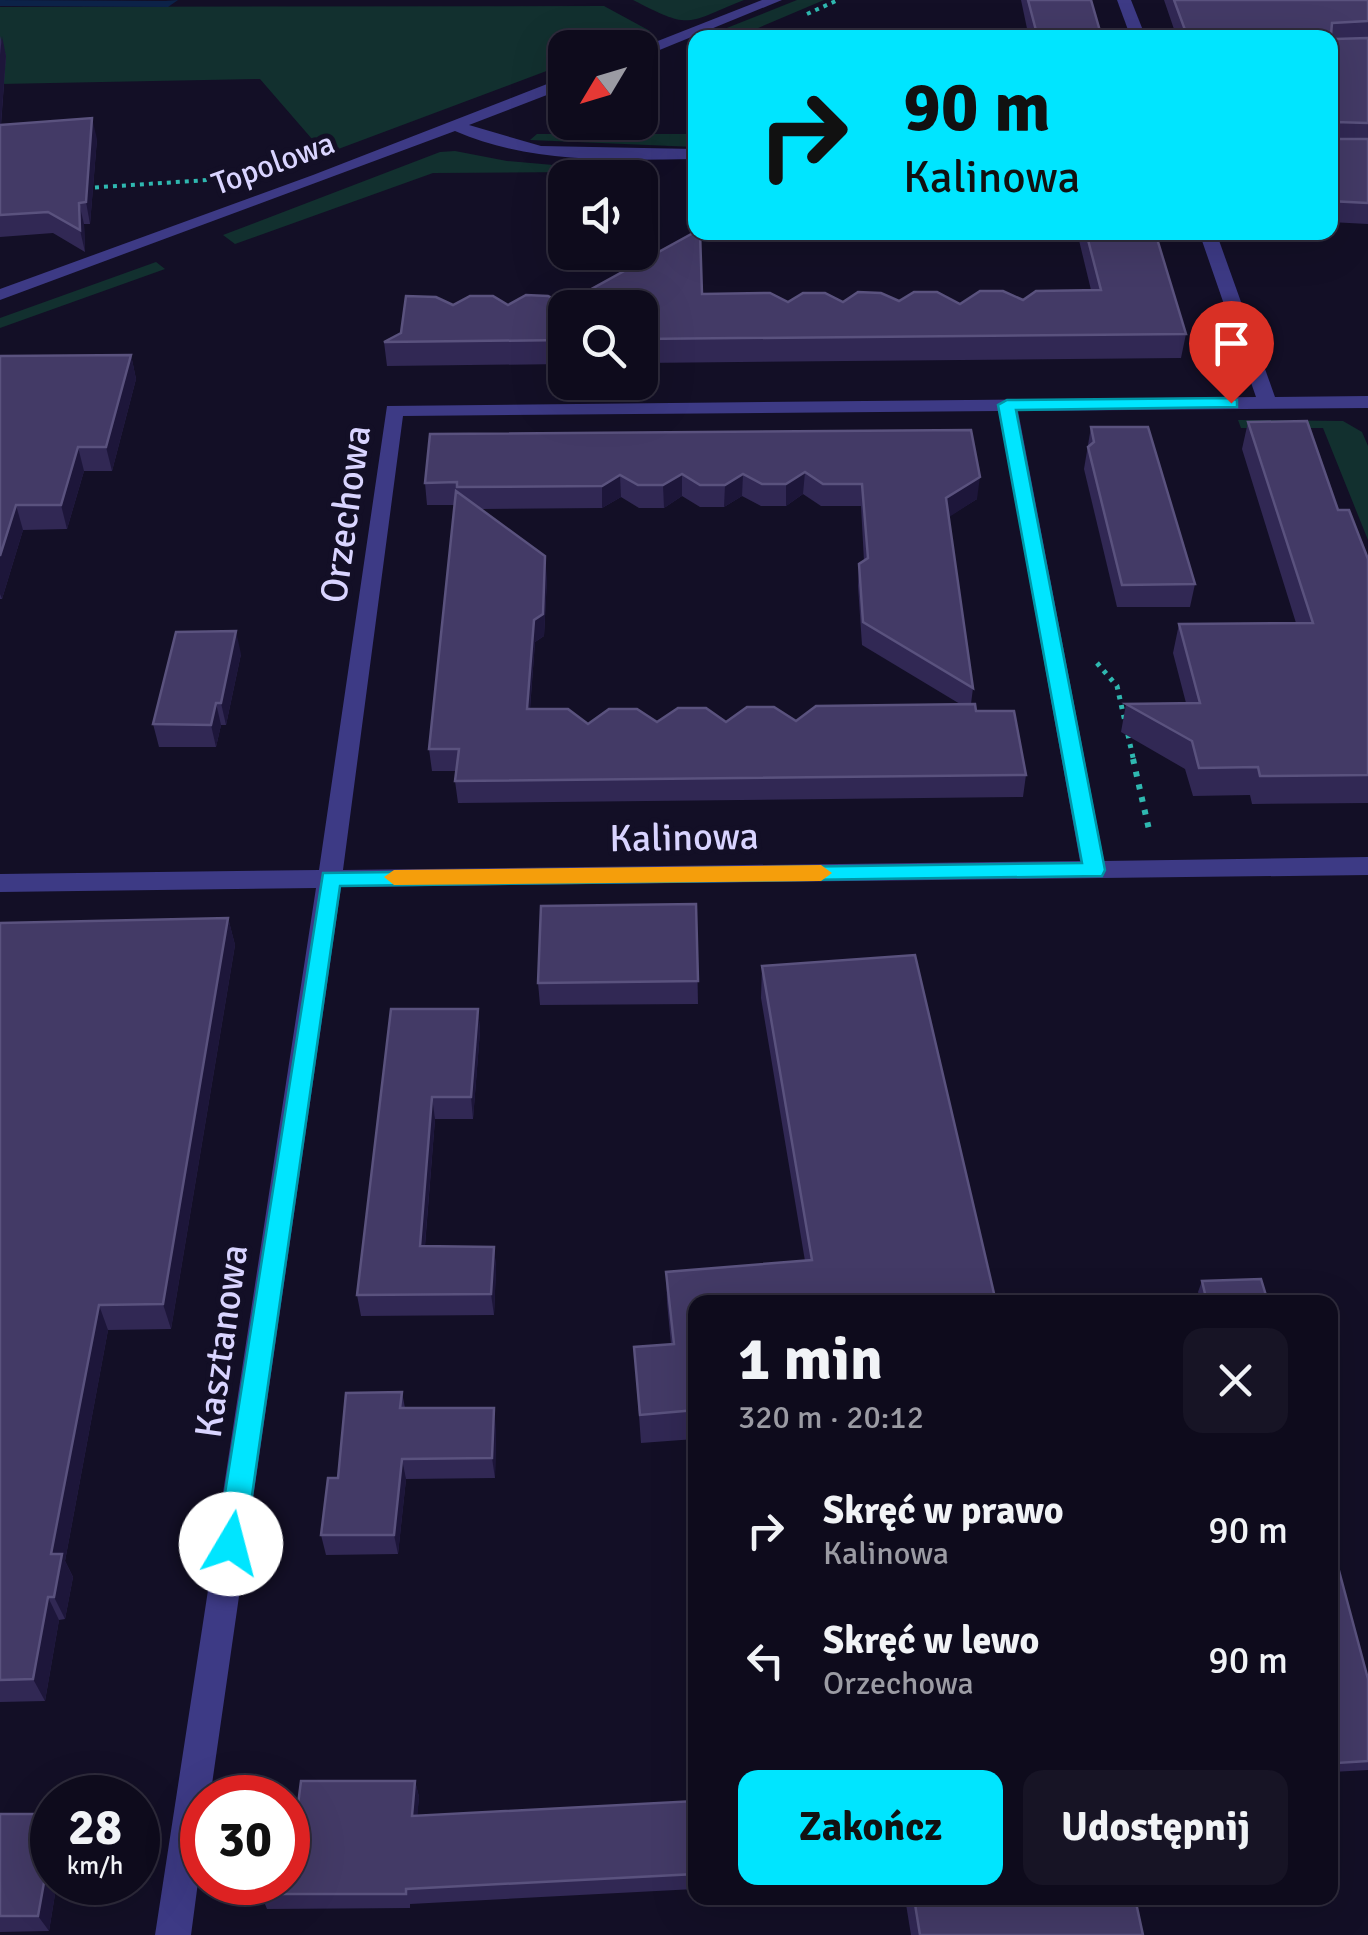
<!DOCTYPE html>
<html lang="pl">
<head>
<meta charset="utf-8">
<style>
	body { margin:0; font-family:Signika,sans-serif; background:#171425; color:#f1f3f6; height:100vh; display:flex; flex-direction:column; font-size:38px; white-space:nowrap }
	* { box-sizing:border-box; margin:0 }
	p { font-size:32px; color:#9b9ba3 }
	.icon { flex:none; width:55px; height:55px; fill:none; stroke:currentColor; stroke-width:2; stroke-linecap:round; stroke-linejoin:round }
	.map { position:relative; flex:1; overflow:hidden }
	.side { position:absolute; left:688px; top:1295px; width:650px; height:610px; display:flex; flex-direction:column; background:#0e0b1c; border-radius:20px; box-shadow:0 10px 40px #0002,0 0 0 2px #2e2b3b }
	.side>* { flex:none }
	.banner { position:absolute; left:688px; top:30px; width:650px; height:210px; border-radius:20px; box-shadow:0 10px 40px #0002,0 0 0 2px #2e2b3b; background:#00e5ff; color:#111; overflow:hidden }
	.needle { width:65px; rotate:232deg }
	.controls { position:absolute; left:548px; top:30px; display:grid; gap:20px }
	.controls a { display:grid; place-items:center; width:110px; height:110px; border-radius:20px; background:#0e0b1c; box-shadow:0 10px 40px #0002,0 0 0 2px #2e2b3b; font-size:50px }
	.speed { position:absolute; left:30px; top:1775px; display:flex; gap:20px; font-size:50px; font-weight:700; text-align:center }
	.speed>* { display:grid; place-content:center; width:130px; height:130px; border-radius:50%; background:#0e0b1c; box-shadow:0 10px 40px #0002,0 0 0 2px #2e2b3b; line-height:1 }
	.speed small { font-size:25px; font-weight:400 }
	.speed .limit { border:15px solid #d22; background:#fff; color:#111 }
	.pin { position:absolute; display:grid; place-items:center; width:85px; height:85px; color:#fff; margin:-102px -42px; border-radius:50% 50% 50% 0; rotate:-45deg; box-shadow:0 0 10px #0007 }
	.pin .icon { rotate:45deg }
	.me { position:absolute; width:110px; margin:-55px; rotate:8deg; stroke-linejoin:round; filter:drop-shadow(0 0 8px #0008) }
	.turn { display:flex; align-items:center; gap:35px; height:210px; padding:0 50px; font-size:45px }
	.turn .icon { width:130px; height:130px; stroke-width:2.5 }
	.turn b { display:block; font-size:70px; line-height:85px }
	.round { display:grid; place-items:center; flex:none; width:105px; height:105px; border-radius:20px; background:#171425 }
	.summary { display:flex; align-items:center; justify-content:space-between; height:170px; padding:0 50px }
	h1 { font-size:60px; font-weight:700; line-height:75px }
	.action { display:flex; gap:20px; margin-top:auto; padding:20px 50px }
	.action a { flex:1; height:115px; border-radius:20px; background:#00e5ff; color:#111; font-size:40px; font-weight:700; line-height:115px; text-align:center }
	.action a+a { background:#171425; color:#f1f3f6 }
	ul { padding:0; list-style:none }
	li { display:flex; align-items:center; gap:30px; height:130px; padding:0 50px }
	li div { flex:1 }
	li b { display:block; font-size:38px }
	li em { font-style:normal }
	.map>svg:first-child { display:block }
	.green { fill:#12302f }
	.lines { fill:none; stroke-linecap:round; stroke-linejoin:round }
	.stream { fill:#0c2248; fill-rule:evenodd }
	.path-far2 { stroke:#2fb8b0; stroke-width:4; stroke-dasharray:4 5; stroke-linecap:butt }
	.path-far1 { stroke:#2fb8b0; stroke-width:5; stroke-dasharray:4 6; stroke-linecap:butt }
	.path { stroke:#2fb8b0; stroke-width:6; stroke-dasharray:5 8; stroke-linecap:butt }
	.minor { fill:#3d3a85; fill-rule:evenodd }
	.wall { fill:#312854; fill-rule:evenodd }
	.shaded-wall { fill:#1d163a }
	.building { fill:#433a66; stroke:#5a527e; stroke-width:2.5 }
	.route { fill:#00e5ff; stroke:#0095a6; stroke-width:2.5 }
	.slow { fill:#f59e0b }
	.labels { text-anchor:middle; stroke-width:10; stroke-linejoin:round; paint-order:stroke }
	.far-street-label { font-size:32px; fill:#d9d4ff; stroke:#130f26 }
	.street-label { font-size:38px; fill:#d9d4ff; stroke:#130f26 }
</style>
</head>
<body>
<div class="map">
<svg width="1368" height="1935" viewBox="0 0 1368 1935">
	<rect width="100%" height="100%" fill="#130f26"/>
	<g class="green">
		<path d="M633 0H744C684 24 692 30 633 0Z"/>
		<polygon points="797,0 824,0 737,37 704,37"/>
		<polygon points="604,6 650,31 608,47 565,48 565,64 325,154 260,79 0,84 0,7"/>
		<polygon points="537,134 695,134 695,147 530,140"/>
		<polygon points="455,151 507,161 576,167 576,172 433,173 235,244 223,235 440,152"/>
		<polygon points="156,262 165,269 0,328 0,318"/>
		<polygon points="1238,420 1343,421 1362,432 1368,446 1368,540 1323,428 1241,428"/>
	</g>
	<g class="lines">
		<polygon class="stream" points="0,0 165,1 178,0 168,7 0,6"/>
		<g class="path-far2">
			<polyline points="807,14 838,0"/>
			<polyline points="86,188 208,180"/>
		</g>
		<polyline class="path-far1" points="1097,663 1117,686 1134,762"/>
		<polyline class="path" points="1133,759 1150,834"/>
		<g class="minor">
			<polygon points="762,0 782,0 640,58 640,48"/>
			<polygon points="1117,0 1131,0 1146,38 1131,38"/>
			<path d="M565 77V88L469 125 541 146 695 149V159C614 160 531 164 455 131L0 300V289L313 175Z"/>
			<path d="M1199 232H1216L1275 397 1368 396V408L1018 411 1104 861 1368 857V875L341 887 210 1798H202V1852L191 1935H155L316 888 0 892V874L319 870 387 406 1256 397ZM999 411 1080 861 343 870 403 416Z"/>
		</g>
	</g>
	<g class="wall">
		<polygon points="1021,0 1091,0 1102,38 1029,38"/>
		<polygon points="1164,0 1368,0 1368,224 1330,222 1330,38 1177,38"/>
		<polygon points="0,36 6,56 1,125 97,139 90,224 84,224 85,252 53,233 0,237"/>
		<polygon points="1077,232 1155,232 1186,334 1181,358 640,363 640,308 565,308 565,364 387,366 384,342 453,305 564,304 702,294 788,302 899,301 960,304 1023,300 1091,290"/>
		<polygon points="1249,232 1304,232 1304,235 1250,235"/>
		<polygon points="131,355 136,379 112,471 84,471 67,529 23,530 2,599 0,599 0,356"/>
		<polygon points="1248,422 1338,510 1368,559 1368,803 1252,804 1250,795 1193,796 1185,769 1121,732 1126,704 1186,703 1173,653 1179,624 1296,623 1242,449"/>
		<polygon points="1091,427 1195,584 1190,607 1117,607 1084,469"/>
		<path d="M971 430 977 499 948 517 973 688 971 704 1026 775 1023 797 458 803 455 781 457 771H432L429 749 455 505H427L425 483ZM803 494 821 506H861L864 561 859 564 858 586 862 645 960 704 796 721 588 724 530 709 535 642 544 636 547 578 481 509 602 508 621 497 639 508H664L682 496 700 507H724L742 496 761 506H786Z"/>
		<polygon points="241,654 226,725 221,725 216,747 159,747 153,724"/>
		<polygon points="696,904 698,1004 540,1005 538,983"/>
		<polygon points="228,918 235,945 171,1329 108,1330 65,1561 73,1577 65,1619 59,1620 45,1701 0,1702 0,923"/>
		<polygon points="762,966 996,1302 695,1302 695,1439 641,1443 634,1347 671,1344 667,1302 666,1272 805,1261 761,998"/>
		<polygon points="391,1009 478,1009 480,1031 473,1119 435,1119 425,1246 494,1247 496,1268 494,1315 361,1316 357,1295"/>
		<polygon points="1202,1281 1268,1302 1201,1302 1198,1292"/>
		<polygon points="402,1392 405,1408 496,1429 495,1478 406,1479 398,1554 326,1555 321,1535 338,1478"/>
		<polygon points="1330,1537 1368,1679 1368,1770 1332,1772 1330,1765"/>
		<polygon points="415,1781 419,1797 417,1816 695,1801 695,1889 410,1904 410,1908 267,1909 261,1894 294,1836"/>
		<polygon points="0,1814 52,1882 57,1882 49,1931 0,1932"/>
		<polygon points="905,1898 1135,1898 1143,1935 911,1935"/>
	</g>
	<g class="shaded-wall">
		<polygon points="2,36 6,56 0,136 0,55"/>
		<polygon points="92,118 97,139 90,224 86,202"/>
		<polygon points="79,203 84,224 85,252 80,230"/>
		<polygon points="131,355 136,379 112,471 106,447"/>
		<polygon points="78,447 84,471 67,529 61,505"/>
		<polygon points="805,472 803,494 786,506 786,484"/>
		<polygon points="682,474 682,496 664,508 663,485"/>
		<polygon points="743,474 742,496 724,507 725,485"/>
		<polygon points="620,475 621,497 602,508 602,486"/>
		<polygon points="980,477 977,499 943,521 946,498"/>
		<polygon points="16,505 23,530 2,599 0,594 0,556"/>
		<polygon points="545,556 547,578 544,636 535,642 528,732 527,709 534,620"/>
		<polygon points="236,631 241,654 226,725 221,703"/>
		<polygon points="216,703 221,725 216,747 211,725"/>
		<polygon points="228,918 235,945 171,1329 163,1304"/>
		<polygon points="478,1009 480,1031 473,1119 471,1097"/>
		<polygon points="432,1097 435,1119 423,1268 420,1246"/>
		<polygon points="494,1247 496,1268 494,1315 491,1294"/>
		<polygon points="99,1305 108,1330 65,1561 73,1577 65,1619 54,1597 51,1554"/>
		<polygon points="494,1408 496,1429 495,1478 492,1458"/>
		<polygon points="402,1459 406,1479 398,1554 394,1535"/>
		<polygon points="48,1597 59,1620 45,1701 33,1679"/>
		<polygon points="415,1781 419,1797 416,1832 412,1816"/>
		<polygon points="42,1814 52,1830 40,1829"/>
		<polygon points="52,1838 52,1882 57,1882 49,1931 38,1916"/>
	</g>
	<g class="building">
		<polygon points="1028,0 1091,0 1102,38 1038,38"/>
		<polygon points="1174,0 1368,0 1368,21 1332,23 1331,35 1335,39 1368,38 1368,123 1335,122 1331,135 1335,139 1368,139 1368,203 1330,201 1330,38 1188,38"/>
		<polygon points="92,118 86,202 79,203 80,230 48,212 0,215 0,125"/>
		<polygon points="695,232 700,232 702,294 770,293 788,302 803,293 825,293 843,302 858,292 881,293 899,301 914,292 937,292 960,304 980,291 1003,291 1023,300 1036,291 1101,290 1086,232 1155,232 1186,334 640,339 640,308 565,308 565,340 384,342 401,333 406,296 436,297 453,305 470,296 493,296 508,305 526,295 548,296 564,304"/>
		<polygon points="131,355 106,447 78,447 61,505 16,505 0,556 0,356"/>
		<polygon points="1307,421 1338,510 1349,510 1368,559 1368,775 1260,776 1258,767 1199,768 1192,741 1126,704 1200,703 1179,624 1313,623 1248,422"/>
		<polygon points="1091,427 1148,427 1195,584 1122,585 1088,447 1094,442"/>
		<polygon points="971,430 980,477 946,498 973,688 863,622 859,564 868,558 862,484 823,484 805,472 786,484 762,484 743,474 725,485 700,485 682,474 663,485 638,485 620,475 602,486 457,487 457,482 425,483 430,434"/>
		<polygon points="456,491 545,556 543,614 534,620 527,709 568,709 588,724 609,709 637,709 657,722 678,708 706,708 726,722 747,707 774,707 796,721 816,706 975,704 976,711 1014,711 1026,775 455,781 459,749 429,749"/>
		<polygon points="236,631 221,703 216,703 211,725 153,724 176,632"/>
		<polygon points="696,904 698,981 538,983 541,906"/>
		<polygon points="228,918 163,1304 99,1305 51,1554 62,1554 54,1597 48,1597 33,1679 0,1680 0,923"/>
		<polygon points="915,955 996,1302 695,1302 695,1410 640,1415 634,1347 674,1344 666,1272 812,1260 762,966"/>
		<polygon points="391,1009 478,1009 471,1097 432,1097 420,1246 494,1247 491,1294 357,1295"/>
		<polygon points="1261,1279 1268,1302 1207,1302 1202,1281"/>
		<polygon points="402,1392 400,1408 494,1408 492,1458 402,1459 394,1535 321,1535 328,1478 338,1478 346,1393"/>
		<polygon points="1330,1537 1368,1679 1368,1761 1337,1763 1330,1735"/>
		<polygon points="301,1781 415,1781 412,1816 695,1801 695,1874 406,1889 406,1894 261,1894 263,1882 288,1882 288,1836 294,1836"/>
		<polygon points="0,1814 42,1814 40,1829 52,1829 52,1838 38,1916 0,1916"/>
		<polygon points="914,1898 1135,1898 1143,1935 920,1935"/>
	</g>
	<polygon class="route" points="1231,398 1237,400 1237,407 1016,410 1105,870 1102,876 340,886 245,1544 241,1553 231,1557 221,1553 217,1544 323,873 1082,863 998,405 1007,400"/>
	<polygon class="slow" points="821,865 832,873 821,881 394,885 384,877 394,870"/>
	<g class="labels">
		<g class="far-street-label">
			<text transform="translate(273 163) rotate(-20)" y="11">Topolowa</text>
		</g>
		<g class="street-label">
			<text transform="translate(345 514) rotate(-82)" y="13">Orzechowa</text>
			<text transform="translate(684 837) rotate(-1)" y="13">Kalinowa</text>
			<text transform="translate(221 1341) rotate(-82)" y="13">Kasztanowa</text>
		</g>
	</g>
</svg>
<div class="controls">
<a><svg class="needle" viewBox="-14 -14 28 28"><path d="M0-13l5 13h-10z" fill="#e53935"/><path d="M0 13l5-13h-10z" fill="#9b9ba3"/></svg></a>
<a><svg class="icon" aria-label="sound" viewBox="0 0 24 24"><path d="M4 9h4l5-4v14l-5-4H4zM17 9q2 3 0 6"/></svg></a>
<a><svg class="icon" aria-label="search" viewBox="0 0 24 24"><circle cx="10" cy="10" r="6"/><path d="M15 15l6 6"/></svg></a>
</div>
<div class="speed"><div>28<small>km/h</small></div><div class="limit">30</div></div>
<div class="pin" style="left:1231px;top:403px;background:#d93025"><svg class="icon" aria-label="arrive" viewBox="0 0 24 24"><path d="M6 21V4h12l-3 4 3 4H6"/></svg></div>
<svg class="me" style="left:231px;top:1544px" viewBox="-20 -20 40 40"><circle r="19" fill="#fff"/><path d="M0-13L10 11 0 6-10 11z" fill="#00e5ff"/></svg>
<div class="banner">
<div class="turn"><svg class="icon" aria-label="right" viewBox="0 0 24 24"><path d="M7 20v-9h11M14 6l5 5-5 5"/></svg><div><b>90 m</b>Kalinowa</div></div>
</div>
<section class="side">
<div class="summary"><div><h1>1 min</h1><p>320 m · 20:12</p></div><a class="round"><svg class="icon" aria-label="close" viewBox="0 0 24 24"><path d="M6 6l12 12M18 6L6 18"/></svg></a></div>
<ul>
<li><svg class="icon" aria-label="right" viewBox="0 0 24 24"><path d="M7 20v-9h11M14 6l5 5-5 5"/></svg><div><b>Skręć w prawo</b><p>Kalinowa</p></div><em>90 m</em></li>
<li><svg class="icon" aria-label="left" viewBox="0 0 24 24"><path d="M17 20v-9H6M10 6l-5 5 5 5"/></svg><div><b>Skręć w lewo</b><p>Orzechowa</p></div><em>90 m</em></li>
</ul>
<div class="action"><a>Zakończ</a><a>Udostępnij</a></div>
</section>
</div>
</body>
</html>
